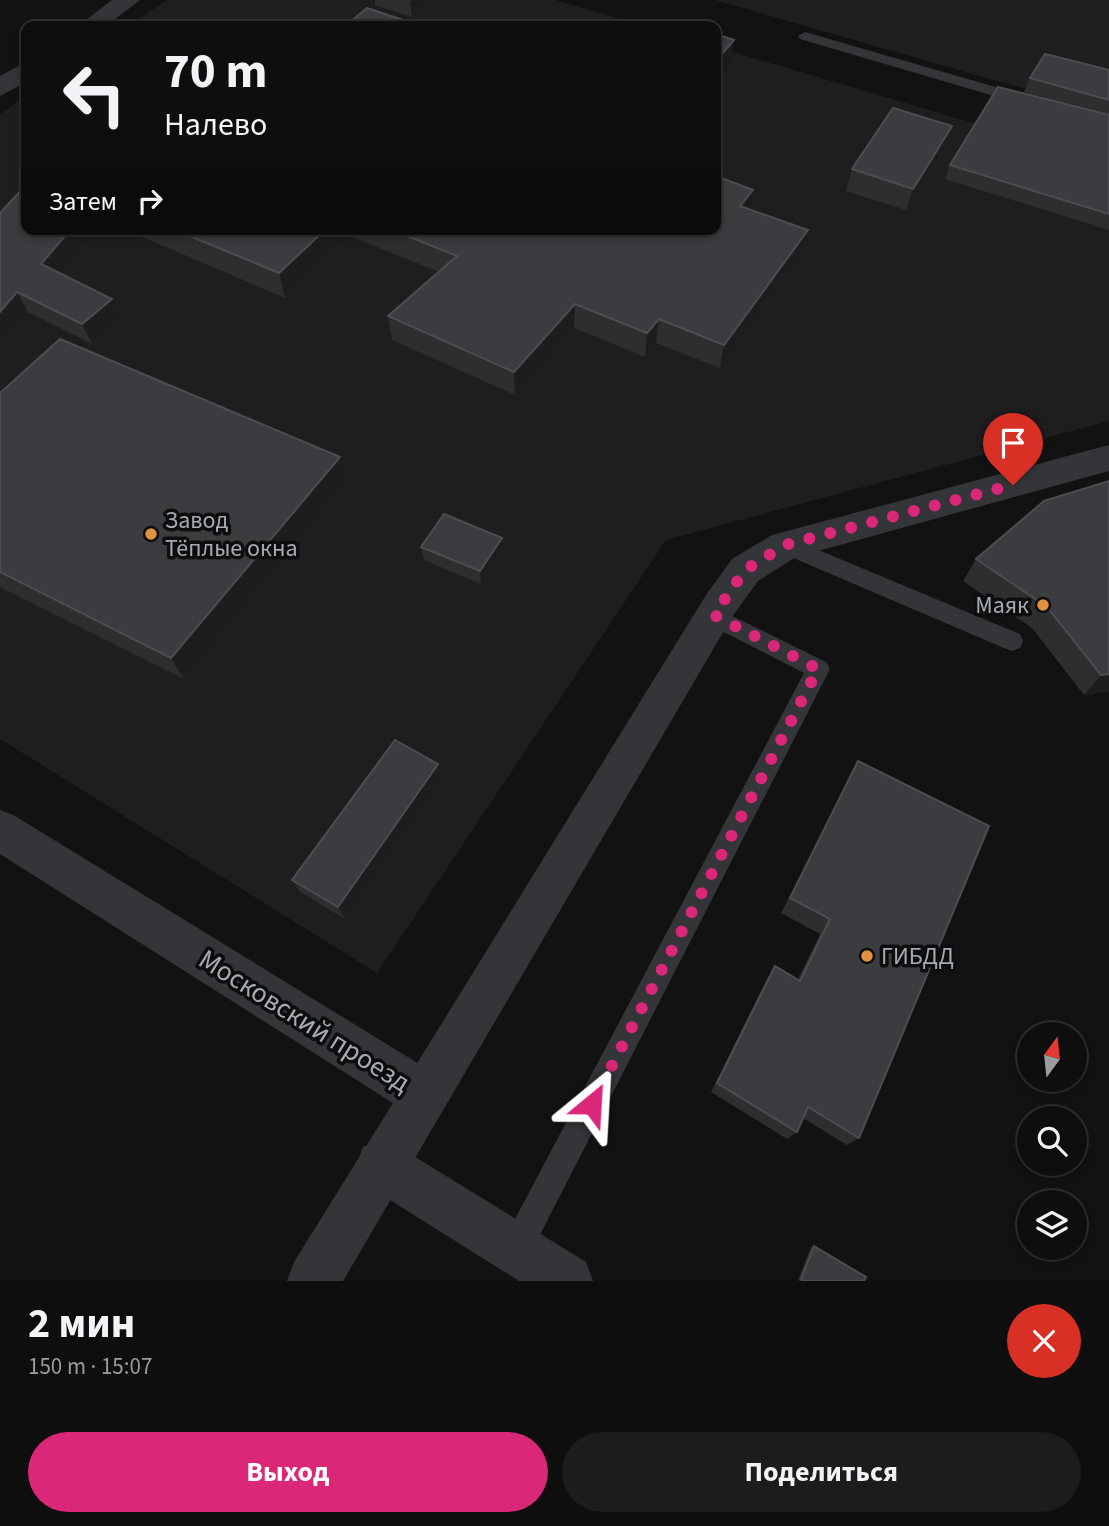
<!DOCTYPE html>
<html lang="ru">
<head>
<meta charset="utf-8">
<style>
	body { margin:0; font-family:"Source Sans 3",sans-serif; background:#1c1c1c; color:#f1f3f6; height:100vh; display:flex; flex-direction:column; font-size:26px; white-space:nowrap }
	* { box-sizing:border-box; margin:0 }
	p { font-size:23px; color:#9b9c9e }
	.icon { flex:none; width:38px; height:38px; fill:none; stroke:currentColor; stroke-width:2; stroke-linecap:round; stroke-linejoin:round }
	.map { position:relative; height:1281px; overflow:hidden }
	.side { display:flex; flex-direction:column; background:#0e0e0e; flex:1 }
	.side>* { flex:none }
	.hud { position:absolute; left:21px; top:21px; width:700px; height:214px; border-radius:14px; box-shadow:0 4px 10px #0003,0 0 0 2px #2e2e2e; background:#0e0e0e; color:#f1f3f6; overflow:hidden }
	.needle { width:46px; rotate:15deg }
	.fabs { position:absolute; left:1017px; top:1022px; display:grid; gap:14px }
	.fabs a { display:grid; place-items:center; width:70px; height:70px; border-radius:50%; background:#0e0e0e; box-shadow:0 4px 10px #0003,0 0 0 2px #2e2e2e; font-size:35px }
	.pin { position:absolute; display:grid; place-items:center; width:60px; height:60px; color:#fff; margin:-72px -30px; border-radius:50% 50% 50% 0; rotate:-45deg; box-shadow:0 0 7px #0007 }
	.pin .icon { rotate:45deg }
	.me { position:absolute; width:77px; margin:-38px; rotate:27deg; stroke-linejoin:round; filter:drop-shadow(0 0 5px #0008) }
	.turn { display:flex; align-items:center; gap:24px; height:147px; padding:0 28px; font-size:32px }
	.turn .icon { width:91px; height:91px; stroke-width:2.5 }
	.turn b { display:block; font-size:49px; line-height:60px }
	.then { display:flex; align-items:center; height:66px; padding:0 28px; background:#0003; gap:14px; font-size:26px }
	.round { display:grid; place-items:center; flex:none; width:74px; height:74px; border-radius:37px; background:#1c1c1c }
	.overview { display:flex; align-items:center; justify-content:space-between; height:119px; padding:0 28px }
	h1 { font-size:42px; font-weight:700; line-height:52px }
	.cta { display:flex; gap:14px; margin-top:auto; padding:14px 28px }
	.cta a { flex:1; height:80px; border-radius:42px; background:#db2777; color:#fff; font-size:28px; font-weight:700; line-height:80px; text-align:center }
	.cta a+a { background:#1c1c1c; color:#f1f3f6 }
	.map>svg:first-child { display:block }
	.built { fill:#1e1e20 }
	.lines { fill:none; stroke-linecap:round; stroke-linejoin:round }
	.service { fill:#333538; fill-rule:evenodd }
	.minor { fill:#333538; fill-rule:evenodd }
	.tertiary { fill:#333538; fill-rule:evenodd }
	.wall { fill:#2e2e31 }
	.shaded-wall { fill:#1d1d1f }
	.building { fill:#3b3c3f; stroke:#4b4d51; stroke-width:2 }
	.route { stroke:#db2777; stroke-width:12; stroke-dasharray:0 21.6 }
	.poi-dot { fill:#e0923e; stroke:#0d0d0e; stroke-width:2.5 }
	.labels { text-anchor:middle; stroke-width:7; stroke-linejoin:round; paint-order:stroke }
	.poi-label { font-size:24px; fill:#a5abb3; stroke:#0d0d0e; text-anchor:start }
	.near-street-label { font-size:28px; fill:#a5abb3; stroke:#0d0d0e }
</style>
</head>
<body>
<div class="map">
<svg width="1109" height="1281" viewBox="0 0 1109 1281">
	<rect width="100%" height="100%" fill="#121213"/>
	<g class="built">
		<polygon points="167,0 555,0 645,26 128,26"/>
		<polygon points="715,0 1109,0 1109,113"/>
		<polygon points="716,47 1109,163 1109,421 666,540 377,973 0,739 0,114 26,96 26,229 716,229"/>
	</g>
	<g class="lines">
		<g class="service">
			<polygon points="805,32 1030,97 1032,100 1024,105 1018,103 800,39 798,36"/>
			<polygon points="785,536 1020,634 1023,641 1020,648 1012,651 1004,648 777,551 774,545 777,539"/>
			<polygon points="714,607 826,662 830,669 527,1260 516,1264 505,1260 501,1249 505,1238 804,673 706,623 703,616 706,609"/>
		</g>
		<g class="minor">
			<polygon points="1109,445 1109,471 796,557 758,581 732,617 442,1112 425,1119 408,1112 401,1095 408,1078 706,595 732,559 772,535"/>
			<polygon points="381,1140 399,1147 586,1262 593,1281 519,1281 363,1183 356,1165 363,1147"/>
		</g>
		<g class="tertiary">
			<polygon points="112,0 140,0 106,26 78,26"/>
			<polygon points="26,62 26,82 0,96 0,76"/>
			<polygon points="0,810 15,816 442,1078 449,1095 442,1112 343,1281 287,1281 294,1262 393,1103 0,854"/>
		</g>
	</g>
	<g class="wall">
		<polygon points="375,0 432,0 412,17 375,5"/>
		<polygon points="1109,70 1109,230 945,179 950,165 1069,105 1024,92 1030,78"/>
		<polygon points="952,126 945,147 906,210 846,191 852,169"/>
		<polygon points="750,209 808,230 802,254 720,368 656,343 645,357 574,328 515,395 392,340 388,316 439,272 350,236 285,298 140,236 137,229 716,229"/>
		<polygon points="26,229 98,229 60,274 112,299 121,319 92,344 28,312 0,345"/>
		<polygon points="0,393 346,482 184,679 0,587"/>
		<polygon points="1044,501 1109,691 1084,695 1032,628 963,581 976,559"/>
		<polygon points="502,538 503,551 481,584 424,560 421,547"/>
		<polygon points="858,761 859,1138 847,1145 803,1118 797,1132 787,1139 711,1092 767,979 775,966 798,979 820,934 781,913"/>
		<polygon points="438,764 442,779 345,919 300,892 292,880"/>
		<polygon points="814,1246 864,1281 800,1281 798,1280 811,1247"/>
	</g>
	<g class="shaded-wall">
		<polygon points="413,0 432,0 412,17 410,2"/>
		<polygon points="734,40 730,64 716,82 716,61"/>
		<polygon points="952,126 945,147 906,210 913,189"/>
		<polygon points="753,190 749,214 740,206"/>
		<polygon points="71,229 98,229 51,285 41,264"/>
		<polygon points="326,229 348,229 350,236 285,298 279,273"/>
		<polygon points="808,230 802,254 720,368 724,345"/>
		<polygon points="17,292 28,312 0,345 0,312"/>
		<polygon points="112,299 121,319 92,344 82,324"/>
		<polygon points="575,304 574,328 515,395 514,372"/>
		<polygon points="659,319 656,343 645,357 647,333"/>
		<polygon points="340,457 346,482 184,679 171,658"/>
		<polygon points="502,538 503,551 481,584 480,571"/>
		<polygon points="1109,674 1109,691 1084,695 1101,675"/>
		<polygon points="438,764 442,779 345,919 338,907"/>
	</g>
	<g class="building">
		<polygon points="367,8 421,26 345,26"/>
		<polygon points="716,34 734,40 716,61"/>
		<polygon points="1045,54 1109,70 1109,100 1030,78"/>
		<polygon points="998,87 1109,115 1109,214 950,165"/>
		<polygon points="893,108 952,126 913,189 852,169"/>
		<polygon points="716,176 753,190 740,206 808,230 724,345 659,319 647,333 575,304 514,372 388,316 457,256 390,229 716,229"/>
		<polygon points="26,185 26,229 71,229 41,264 112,299 82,324 17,292 0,312 0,213"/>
		<polygon points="173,229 326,229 279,273"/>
		<polygon points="60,339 340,457 171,658 0,572 0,393"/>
		<polygon points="1109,481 1109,674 1101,675 1047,607 976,559 1044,501"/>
		<polygon points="444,514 502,538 480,571 421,547"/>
		<polygon points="395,740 438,764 338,907 292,880"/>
		<polygon points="858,761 989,826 859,1138 808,1107 797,1132 717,1083 775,966 800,981 830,919 790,898"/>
		<polygon points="814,1246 866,1277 864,1281 803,1281 801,1279"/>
	</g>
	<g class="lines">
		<polyline class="route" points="592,1104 818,669 714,615 745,570 785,545 1013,485"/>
	</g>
	<g class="poi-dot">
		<circle cx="151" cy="534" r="7"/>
		<circle cx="1043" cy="605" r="7"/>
		<circle cx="867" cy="956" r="7"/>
	</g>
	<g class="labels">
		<g class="poi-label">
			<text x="165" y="528">Завод<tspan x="165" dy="28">Тёплые окна</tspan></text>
			<text x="1029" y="613" text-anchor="end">Маяк</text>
			<text x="881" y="964">ГИБДД</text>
		</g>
		<g class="near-street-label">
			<text transform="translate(305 1020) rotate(32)" y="10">Московский проезд</text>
		</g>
	</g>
</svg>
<div class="fabs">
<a><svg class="needle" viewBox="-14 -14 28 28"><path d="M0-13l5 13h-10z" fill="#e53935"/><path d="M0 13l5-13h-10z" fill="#9b9c9e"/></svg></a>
<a><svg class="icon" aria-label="search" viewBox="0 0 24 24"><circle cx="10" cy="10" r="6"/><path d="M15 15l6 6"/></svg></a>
<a><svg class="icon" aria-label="layers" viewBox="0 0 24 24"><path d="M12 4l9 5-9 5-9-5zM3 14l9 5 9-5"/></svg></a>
</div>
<div class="pin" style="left:1013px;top:485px;background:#d93025"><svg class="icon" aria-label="arrive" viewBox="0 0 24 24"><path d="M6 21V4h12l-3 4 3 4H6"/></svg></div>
<svg class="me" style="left:592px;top:1104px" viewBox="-20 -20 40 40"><path d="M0-17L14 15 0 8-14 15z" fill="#db2777" stroke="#fff" stroke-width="4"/></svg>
<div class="hud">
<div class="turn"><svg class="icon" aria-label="left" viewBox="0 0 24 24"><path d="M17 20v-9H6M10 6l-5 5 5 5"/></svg><div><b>70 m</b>Налево</div></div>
<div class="then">Затем<svg class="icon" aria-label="right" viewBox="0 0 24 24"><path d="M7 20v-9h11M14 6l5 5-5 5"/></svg></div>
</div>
</div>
<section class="side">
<div class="overview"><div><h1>2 мин</h1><p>150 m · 15:07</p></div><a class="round" style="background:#d93025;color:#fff"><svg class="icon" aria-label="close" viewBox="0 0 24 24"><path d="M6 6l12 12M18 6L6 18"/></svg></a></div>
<div class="cta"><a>Выход</a><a>Поделиться</a></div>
</section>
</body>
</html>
